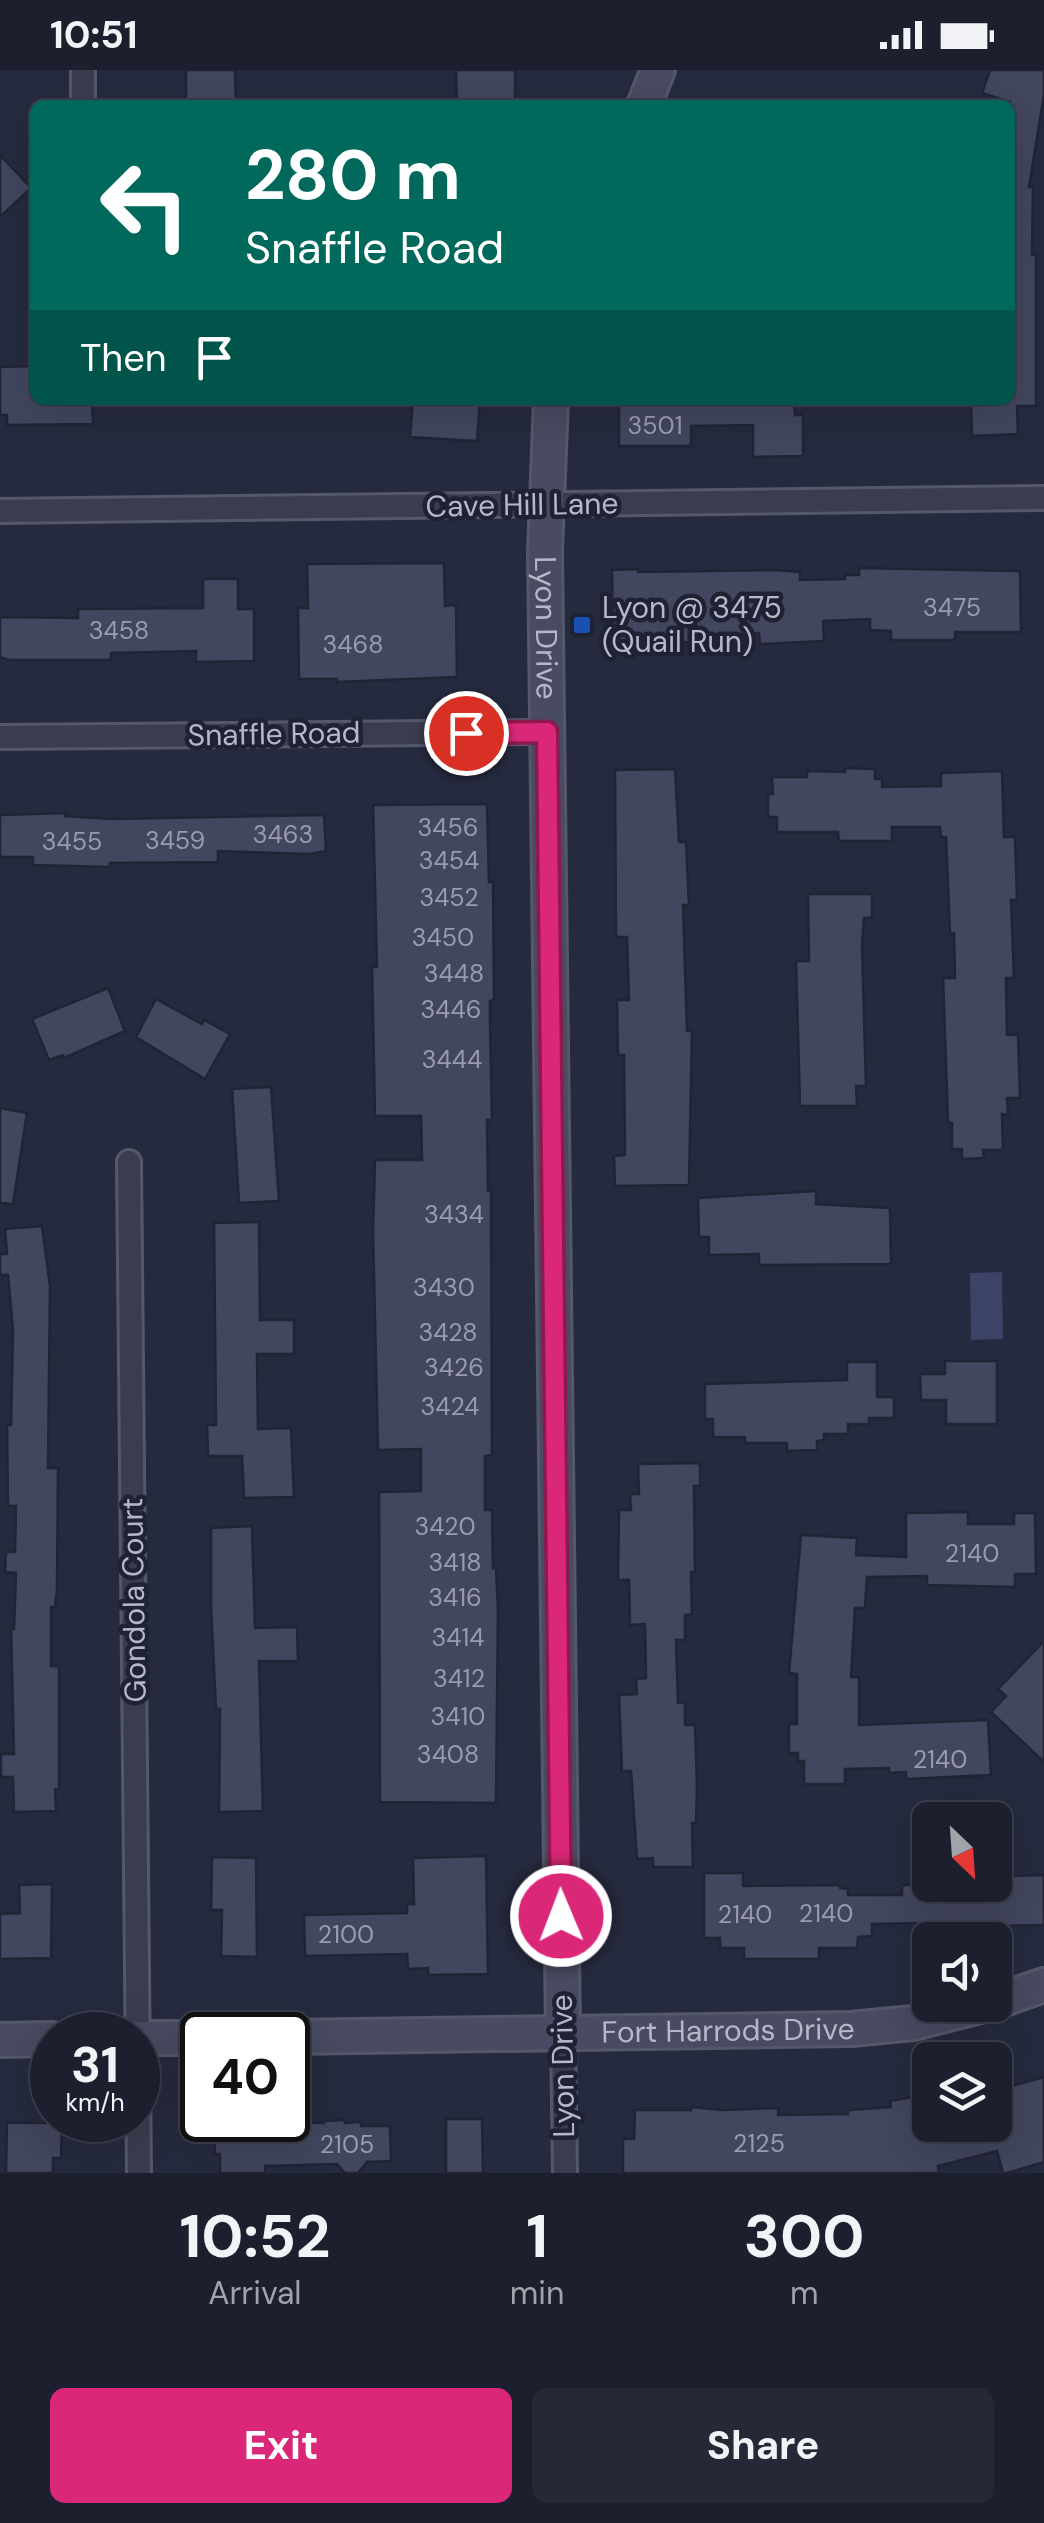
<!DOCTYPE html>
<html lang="en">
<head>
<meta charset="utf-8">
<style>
	body { margin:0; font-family:"DM Sans",sans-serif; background:#252836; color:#f1f3f6; height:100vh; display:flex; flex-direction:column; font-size:38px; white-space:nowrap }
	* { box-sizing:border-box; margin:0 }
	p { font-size:32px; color:#a0a3aa }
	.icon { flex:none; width:55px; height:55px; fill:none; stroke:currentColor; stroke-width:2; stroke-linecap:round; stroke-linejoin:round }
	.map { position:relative; height:2103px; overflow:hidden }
	.drawer { display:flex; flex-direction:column; background:#1c202e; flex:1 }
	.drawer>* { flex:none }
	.banner { position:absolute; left:30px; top:30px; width:985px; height:305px; border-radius:15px; box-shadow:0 10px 40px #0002,0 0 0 2px #3a3e4a; background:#00695c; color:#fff; overflow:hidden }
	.needle { width:65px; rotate:155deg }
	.controls { position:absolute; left:912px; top:1732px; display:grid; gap:20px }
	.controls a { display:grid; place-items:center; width:100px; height:100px; border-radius:15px; background:#1c202e; box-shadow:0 10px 40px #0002,0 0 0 2px #3a3e4a; font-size:50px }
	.speed { position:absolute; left:30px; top:1942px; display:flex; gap:20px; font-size:50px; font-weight:700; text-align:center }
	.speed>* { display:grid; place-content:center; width:130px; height:130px; border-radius:50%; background:#1c202e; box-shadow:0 10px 40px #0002,0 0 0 2px #3a3e4a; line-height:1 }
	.speed small { font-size:25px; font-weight:400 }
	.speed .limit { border:5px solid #111; border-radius:15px; background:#fff; color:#111 }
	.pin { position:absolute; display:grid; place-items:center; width:85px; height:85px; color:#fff; margin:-42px; border:5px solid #fff; border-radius:50%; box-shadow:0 2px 10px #0007 }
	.me { position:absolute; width:110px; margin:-55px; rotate:359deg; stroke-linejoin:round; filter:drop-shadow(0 0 8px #0008) }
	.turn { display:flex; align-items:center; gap:35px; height:210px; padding:0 50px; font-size:45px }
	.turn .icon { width:130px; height:130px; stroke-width:2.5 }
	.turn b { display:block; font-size:70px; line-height:85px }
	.then { display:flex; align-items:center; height:95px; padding:0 50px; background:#0003; gap:20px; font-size:38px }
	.eta { display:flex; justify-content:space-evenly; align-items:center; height:170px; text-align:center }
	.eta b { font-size:60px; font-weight:700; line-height:70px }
	.action { display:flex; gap:20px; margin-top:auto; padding:20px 50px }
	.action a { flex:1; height:115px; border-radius:15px; background:#db2777; color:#fff; font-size:40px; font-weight:700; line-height:115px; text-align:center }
	.action a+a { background:#252836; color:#f1f3f6 }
	.status { display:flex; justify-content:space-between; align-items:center; height:70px; padding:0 50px; background:#1c202e; direction:ltr }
	.status svg { height:28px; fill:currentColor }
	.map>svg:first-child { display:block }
	.water { fill:#3c4366 }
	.building { fill:#42465e; stroke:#212435; stroke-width:2.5 }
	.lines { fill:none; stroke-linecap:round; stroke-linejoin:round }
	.street-casing { stroke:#555869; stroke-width:28 }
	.secondary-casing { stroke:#555869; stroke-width:38 }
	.street { stroke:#3a3d4e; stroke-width:22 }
	.secondary { stroke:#484b61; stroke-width:32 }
	.route-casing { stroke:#8e194d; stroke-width:25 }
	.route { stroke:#db2777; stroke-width:18 }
	.transit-dot { fill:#1a4fb4; stroke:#1f2233; stroke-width:4 }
	.labels { text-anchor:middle; stroke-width:9; stroke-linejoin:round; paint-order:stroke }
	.number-label { font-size:25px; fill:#999cae }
	.street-label { font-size:30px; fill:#b6b8c9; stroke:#1f2233 }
	.poi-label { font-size:30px; fill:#b6b8c9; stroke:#1f2233; text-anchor:start }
</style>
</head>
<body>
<div class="status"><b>10:51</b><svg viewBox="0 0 49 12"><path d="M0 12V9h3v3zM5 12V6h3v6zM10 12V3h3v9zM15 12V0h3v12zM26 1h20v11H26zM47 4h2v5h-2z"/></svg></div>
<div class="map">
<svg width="1044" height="2103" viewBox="0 0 1044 2103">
	<rect width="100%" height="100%" fill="#262a3e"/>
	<polygon class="water" points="1002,1202 1003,1269 971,1270 970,1203"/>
	<g class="building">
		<polygon points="186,0 235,0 236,33 186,35"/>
		<polygon points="456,0 515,0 515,35 457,35"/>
		<polygon points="990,0 1044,0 1044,25 1029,117 1033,117 1032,185 1036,185 1036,336 1017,336 1018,364 972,366 971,330 1010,330 1010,32 982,23"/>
		<polygon points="0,85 31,118 0,147"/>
		<polygon points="35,296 35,330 92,330 93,354 7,355 7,345 0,345 0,297"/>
		<polygon points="413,330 480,330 477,371 410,367"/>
		<polygon points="619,330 794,330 795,345 803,345 803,386 753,387 753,355 691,356 691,376 619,376"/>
		<polygon points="444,493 445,536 456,535 457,607 337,612 337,609 299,609 298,538 308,538 307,494"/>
		<polygon points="859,498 1020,501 1021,562 955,562 955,570 891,570 891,561 870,560 870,549 823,551 824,571 760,574 759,563 711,565 711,572 613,573 612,500 638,499 638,502 775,500 800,502 800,510 845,509 845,505 859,505"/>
		<polygon points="203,509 238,509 238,539 254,539 254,591 196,592 196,581 111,583 111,590 8,590 0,587 0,547 78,548 78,539 203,538"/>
		<polygon points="845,698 875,699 875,709 882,709 882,717 941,716 941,703 1002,701 1004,767 1015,767 1017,830 1011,830 1014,908 1006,908 1007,965 1018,965 1020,1028 1007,1028 1008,1045 1002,1044 1003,1080 983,1080 984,1088 962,1089 962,1079 952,1079 952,1053 948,1052 943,908 955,908 954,863 950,863 946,767 941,767 940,757 892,757 892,771 839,771 838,762 777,762 777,747 768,747 768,724 773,724 772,707 807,707 807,701 845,702"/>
		<polygon points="675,699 679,772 686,772 689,835 683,835 687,961 692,961 689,1115 615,1116 614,1086 625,1085 624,985 618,985 617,930 629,930 627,867 616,867 615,700"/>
		<polygon points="487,734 489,812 493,812 494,930 490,931 490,949 492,1050 487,1050 488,1121 491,1121 492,1385 485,1386 485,1440 492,1440 493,1498 496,1498 498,1538 496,1733 380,1732 379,1422 421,1421 421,1379 378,1380 373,1162 375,1090 422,1090 421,1046 375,1046 372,897 377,897 373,735"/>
		<polygon points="65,743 65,746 111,749 324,745 326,781 309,784 218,781 218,792 110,793 110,797 33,795 33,787 0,787 0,745"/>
		<polygon points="808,824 872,824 872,848 864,848 862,874 866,1016 856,1016 857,1036 800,1036 796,891 809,891"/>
		<polygon points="108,918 125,961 64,988 63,985 49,990 32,949"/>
		<polygon points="156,929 202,954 204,950 230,964 205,1009 136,967"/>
		<polygon points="271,1017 279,1131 239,1133 232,1019"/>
		<polygon points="0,1038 27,1043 13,1134 0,1133"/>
		<polygon points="816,1121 816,1134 890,1138 891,1194 759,1195 759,1184 709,1185 709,1167 699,1167 698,1128"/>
		<polygon points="259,1152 260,1250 294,1250 294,1284 257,1284 258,1359 291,1358 294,1427 244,1428 242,1386 208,1386 207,1355 216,1355 214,1153"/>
		<polygon points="42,1156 50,1216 48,1398 58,1398 57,1520 55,1537 51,1537 51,1596 59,1596 59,1719 55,1719 56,1741 14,1742 13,1707 1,1707 1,1684 14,1684 11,1559 14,1559 16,1503 5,1502 6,1482 15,1482 16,1436 8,1436 7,1355 11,1355 13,1260 8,1205 0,1205 0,1184 7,1184 5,1159"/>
		<polygon points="945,1291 997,1291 997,1354 946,1354 946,1330 921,1330 920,1304 945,1304"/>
		<polygon points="847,1292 877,1292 877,1327 894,1327 894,1348 869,1348 869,1354 848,1354 848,1364 824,1364 824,1370 817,1371 817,1380 787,1381 787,1373 745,1373 745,1367 713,1367 713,1349 705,1349 705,1314 847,1310"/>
		<polygon points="700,1393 700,1416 694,1416 695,1502 691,1502 692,1544 685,1545 685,1570 676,1570 678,1633 685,1633 685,1655 695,1655 697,1715 696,1753 692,1753 693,1797 653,1797 653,1788 637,1789 631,1701 622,1701 619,1625 637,1624 636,1609 646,1608 645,1554 630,1555 629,1510 618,1510 619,1440 631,1440 630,1424 639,1424 638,1394"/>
		<polygon points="968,1442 968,1454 1014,1454 1014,1443 1035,1443 1036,1504 1015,1504 1015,1517 927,1515 927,1506 867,1507 865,1538 855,1538 851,1607 859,1607 859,1655 988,1650 991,1705 906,1709 906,1702 889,1703 889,1698 845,1699 845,1714 804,1714 804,1691 798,1691 798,1683 789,1683 789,1654 797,1654 797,1604 789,1603 801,1465 857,1468 856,1485 906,1487 906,1443"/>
		<polygon points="252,1456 255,1558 297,1557 298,1591 259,1591 263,1741 219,1742 220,1639 216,1639 211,1537 211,1458"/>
		<polygon points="1044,1571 1044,1692 991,1642 1006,1626 998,1619"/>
		<polygon points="486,1786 488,1904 428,1905 428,1898 408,1899 407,1884 305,1886 304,1845 407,1843 407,1834 414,1834 413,1788"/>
		<polygon points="212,1787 256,1788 257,1887 221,1886 222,1840 211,1840"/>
		<polygon points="704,1803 743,1803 743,1816 840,1815 840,1818 848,1819 848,1825 902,1825 902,1815 995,1815 995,1810 1010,1809 1010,1806 1044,1805 1044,1855 976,1856 976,1860 922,1863 922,1853 872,1854 872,1866 858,1867 857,1878 819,1878 819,1889 744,1889 744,1878 720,1878 720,1868 704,1868"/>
		<polygon points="52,1814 51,1888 0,1889 0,1844 20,1843 19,1815"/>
		<polygon points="1044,2007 1044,2092 1007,2103 1003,2103 997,2081 938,2096 939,2103 623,2103 623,2069 634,2069 635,2040 691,2040 691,2037 722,2040 778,2038 778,2045 848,2044 848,2040 891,2037 890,2031 919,2026 923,2054 995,2055 995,2021"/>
		<polygon points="446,2049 482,2049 483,2103 446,2103"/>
		<polygon points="345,2050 345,2053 361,2052 361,2056 390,2056 391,2091 367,2092 358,2103 345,2103 337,2094 265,2096 265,2103 220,2103 220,2084 215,2084 214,2052 324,2053 324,2051"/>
		<polygon points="7,2053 62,2053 61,2088 53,2088 53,2103 6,2103"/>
	</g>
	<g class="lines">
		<g class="street-casing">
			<g id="street">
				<polyline points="83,34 83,0"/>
				<polyline points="0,441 1044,428"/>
				<polyline points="0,667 547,662"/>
				<polyline points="129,1092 139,2103"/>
				<polyline points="563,1963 565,2103"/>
			</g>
		</g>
		<g class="secondary-casing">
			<g id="secondary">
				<polyline points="644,35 658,0"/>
				<path id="s1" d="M551 330 545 481 563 1963"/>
				<polyline points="995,1932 1044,1915"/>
				<path id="s2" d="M288 1967 851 1959 913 1953 984 1935"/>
				<polyline points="138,1968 202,1968"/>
				<polyline points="0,1970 52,1969"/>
			</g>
		</g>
		<use href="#street" class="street"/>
		<use href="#secondary" class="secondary"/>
	</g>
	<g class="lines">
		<g class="route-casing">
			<polyline id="route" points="466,663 547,662 561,1846"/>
		</g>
		<use href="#route" class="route"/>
	</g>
	<rect class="transit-dot" x="572" y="545" width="20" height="20" rx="5"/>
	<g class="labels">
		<g class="number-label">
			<text x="655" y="364">3501</text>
			<text x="952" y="546">3475</text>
			<text x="119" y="569">3458</text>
			<text x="353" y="583">3468</text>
			<text x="448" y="766">3456</text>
			<text x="283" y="773">3463</text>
			<text x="175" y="779">3459</text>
			<text x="72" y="780">3455</text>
			<text x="449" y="799">3454</text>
			<text x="449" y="836">3452</text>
			<text x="443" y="876">3450</text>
			<text x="454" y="912">3448</text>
			<text x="451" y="948">3446</text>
			<text x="452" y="998">3444</text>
			<text x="454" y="1153">3434</text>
			<text x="444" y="1226">3430</text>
			<text x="448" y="1271">3428</text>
			<text x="454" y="1306">3426</text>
			<text x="450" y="1345">3424</text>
			<text x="445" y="1465">3420</text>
			<text x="972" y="1492">2140</text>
			<text x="455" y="1501">3418</text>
			<text x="455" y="1536">3416</text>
			<text x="458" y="1576">3414</text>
			<text x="459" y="1617">3412</text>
			<text x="458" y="1655">3410</text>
			<text x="448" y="1693">3408</text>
			<text x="940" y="1698">2140</text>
			<text x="826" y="1852">2140</text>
			<text x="745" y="1853">2140</text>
			<text x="346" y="1873">2100</text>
			<text x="759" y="2082">2125</text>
			<text x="347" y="2083">2105</text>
		</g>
		<g class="street-label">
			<text transform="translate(522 435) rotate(-1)" y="10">Cave Hill Lane</text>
			<text dy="10" stroke="none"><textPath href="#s1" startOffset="228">Lyon Drive</textPath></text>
			<text transform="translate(274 664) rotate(-1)" y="10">Snaffle Road</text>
			<text transform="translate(134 1530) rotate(-91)" y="10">Gondola Court</text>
			<text dy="10" stroke="none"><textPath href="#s2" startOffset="440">Fort Harrods Drive</textPath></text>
			<text transform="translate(563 1996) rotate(-91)" y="10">Lyon Drive</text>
		</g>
		<g class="poi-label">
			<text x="602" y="548">Lyon @ 3475<tspan x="602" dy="34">(Quail Run)</tspan></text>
		</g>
	</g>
</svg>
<div class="controls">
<a><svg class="needle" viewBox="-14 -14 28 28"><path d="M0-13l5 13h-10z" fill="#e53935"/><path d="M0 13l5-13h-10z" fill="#a0a3aa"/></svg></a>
<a><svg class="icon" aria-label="sound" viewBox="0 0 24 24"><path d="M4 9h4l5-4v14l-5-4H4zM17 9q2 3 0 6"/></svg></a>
<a><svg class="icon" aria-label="layers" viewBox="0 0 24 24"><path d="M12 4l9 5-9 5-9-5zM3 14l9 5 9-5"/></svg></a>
</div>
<div class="speed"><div>31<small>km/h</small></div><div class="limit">40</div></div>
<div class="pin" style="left:466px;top:663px;background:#d93025"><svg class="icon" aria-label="arrive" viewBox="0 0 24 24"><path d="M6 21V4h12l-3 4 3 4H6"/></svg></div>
<svg class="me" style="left:561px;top:1846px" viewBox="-20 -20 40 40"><circle r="17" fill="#db2777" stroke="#fff" stroke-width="3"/><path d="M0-11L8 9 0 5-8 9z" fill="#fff"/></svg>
<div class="banner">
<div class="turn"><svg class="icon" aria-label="left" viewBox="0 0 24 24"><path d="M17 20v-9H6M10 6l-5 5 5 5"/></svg><div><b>280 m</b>Snaffle Road</div></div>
<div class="then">Then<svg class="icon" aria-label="arrive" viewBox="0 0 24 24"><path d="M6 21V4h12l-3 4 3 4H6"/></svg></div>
</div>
</div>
<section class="drawer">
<div class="eta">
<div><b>10:52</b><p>Arrival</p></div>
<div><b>1</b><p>min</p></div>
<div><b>300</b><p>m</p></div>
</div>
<div class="action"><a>Exit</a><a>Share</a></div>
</section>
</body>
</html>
